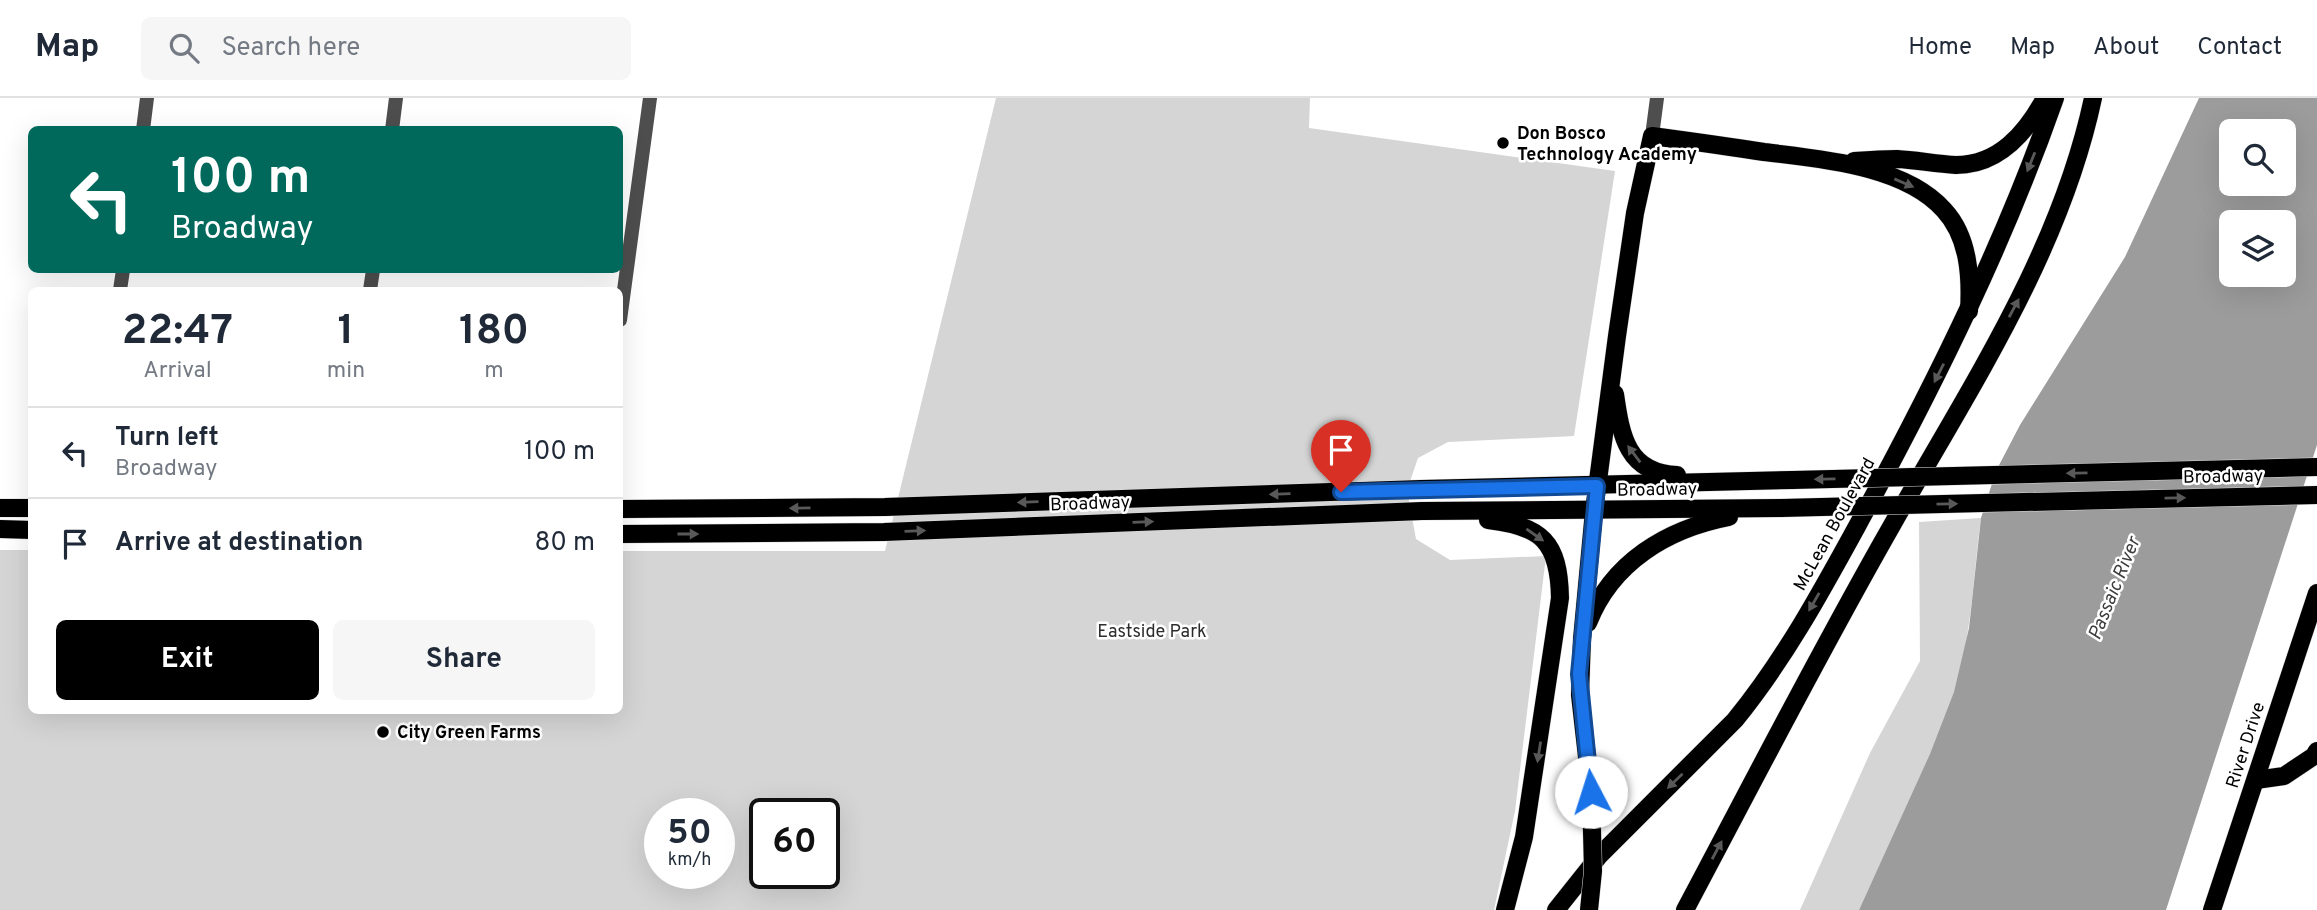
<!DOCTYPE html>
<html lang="en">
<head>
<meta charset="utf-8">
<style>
	body { margin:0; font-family:Overpass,sans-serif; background:#f6f6f7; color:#1f2937; height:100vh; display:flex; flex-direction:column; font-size:26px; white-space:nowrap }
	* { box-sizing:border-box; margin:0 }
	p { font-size:23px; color:#747a83 }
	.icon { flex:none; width:38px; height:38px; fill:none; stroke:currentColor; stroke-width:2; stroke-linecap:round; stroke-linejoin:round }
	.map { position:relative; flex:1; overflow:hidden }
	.sheet { position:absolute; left:28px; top:189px; width:595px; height:427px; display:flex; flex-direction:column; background:#fff; border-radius:10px; box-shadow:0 7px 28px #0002 }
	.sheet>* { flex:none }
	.banner { position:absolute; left:28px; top:28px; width:595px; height:147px; border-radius:10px; box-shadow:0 7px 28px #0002; background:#00695c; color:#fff; overflow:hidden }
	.tools { position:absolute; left:2219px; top:21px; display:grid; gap:14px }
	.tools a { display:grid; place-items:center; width:77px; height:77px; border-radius:10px; background:#fff; box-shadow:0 7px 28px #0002; font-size:35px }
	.speed { position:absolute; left:644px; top:700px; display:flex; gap:14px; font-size:35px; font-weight:700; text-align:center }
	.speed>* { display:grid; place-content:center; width:91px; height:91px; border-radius:50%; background:#fff; box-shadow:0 7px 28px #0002; line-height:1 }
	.speed small { font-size:18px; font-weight:400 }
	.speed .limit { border:4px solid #111; border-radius:10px; background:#fff; color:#111 }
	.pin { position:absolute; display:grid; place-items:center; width:60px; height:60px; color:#fff; margin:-72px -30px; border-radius:50% 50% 50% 0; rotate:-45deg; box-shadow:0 0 7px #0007 }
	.pin .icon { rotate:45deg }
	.me { position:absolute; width:77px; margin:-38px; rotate:355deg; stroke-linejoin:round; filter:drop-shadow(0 0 5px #0008) }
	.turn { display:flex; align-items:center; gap:24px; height:147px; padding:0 28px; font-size:32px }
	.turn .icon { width:91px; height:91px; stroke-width:2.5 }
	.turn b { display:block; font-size:49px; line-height:60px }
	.eta { display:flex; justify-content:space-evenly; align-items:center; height:119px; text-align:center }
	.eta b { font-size:42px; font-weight:700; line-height:49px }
	.action { display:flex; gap:14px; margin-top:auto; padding:14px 28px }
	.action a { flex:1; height:80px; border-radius:10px; background:#000; color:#fff; font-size:28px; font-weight:700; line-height:80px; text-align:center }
	.action a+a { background:#f6f6f7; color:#1f2937 }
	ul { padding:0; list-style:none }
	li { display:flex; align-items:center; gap:21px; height:91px; padding:0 28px; border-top:2px solid #e0e1e3 }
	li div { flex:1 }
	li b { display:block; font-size:26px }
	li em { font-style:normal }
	header { display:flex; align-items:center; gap:42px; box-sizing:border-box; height:98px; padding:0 35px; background:#fff; border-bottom:2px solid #e0e1e3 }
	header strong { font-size:33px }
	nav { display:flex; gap:38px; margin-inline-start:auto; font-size:24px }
	.search { width:490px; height:63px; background:#f6f6f7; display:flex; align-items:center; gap:18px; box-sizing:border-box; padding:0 24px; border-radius:10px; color:#747a83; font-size:26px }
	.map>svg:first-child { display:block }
	.green { fill:#d5d5d5; fill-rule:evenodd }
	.water { fill:#9c9c9c; fill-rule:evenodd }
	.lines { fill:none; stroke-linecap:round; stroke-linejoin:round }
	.primary-casing { stroke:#dbdbdb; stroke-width:19 }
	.street { stroke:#4e4e4e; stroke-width:14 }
	.primary { stroke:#000; stroke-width:18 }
	.primary-bridge-casing { stroke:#dbdbdb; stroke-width:19; stroke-linecap:butt }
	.primary-bridge { stroke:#000; stroke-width:18 }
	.oneway { fill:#595959 }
	.route-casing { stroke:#114b97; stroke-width:18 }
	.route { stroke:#1a73e8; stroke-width:12 }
	.poi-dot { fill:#000; stroke:#fff; stroke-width:2.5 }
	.labels { text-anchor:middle; stroke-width:5; stroke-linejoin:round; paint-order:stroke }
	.poi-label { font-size:18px; font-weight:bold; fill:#000; stroke:#fff; text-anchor:start }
	.street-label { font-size:18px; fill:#000; stroke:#fff }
	.park-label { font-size:18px; fill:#2c2c2c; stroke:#fff }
	.water-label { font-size:19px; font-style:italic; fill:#3d3d3d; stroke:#fff }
</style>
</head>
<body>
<header>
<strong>Map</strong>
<div class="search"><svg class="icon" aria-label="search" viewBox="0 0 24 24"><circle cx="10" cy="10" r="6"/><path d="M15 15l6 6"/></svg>Search here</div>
<nav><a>Home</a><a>Map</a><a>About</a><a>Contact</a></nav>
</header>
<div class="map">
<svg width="2317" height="812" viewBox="0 0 2317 812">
	<rect width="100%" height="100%" fill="#fff"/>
	<g class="green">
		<path d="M996 0H1310L1309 30 1615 73 1574 338 1448 344 1418 360 1407 392 1416 441 1450 462 1546 458 1515 713 1494 812H0V452H31L32 612H620V453H885ZM660 716H719V775H660ZM765 716H824V775H765Z"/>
		<path d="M1981 420C1973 478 1972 539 1954 595 1930 670 1891 741 1859 812H1800L1870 655 1920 563 1919 424Z"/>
	</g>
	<path class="water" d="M2199 0H2317V347L2166 812H1859L1930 656 1954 594 1969 530 1981 420 1996 373 2020 327 2125 159ZM2231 33H2284V86H2231ZM2231 124H2284V177H2231Z"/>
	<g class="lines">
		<g class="primary-casing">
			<g id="primary">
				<path d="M1854 63C1868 62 1882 61 1897 61 1916 62 1936 66 1956 67 1999 67 2026 35 2045 0"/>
				<path d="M1615 296C1621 338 1627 375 1677 377"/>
				<polyline points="0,410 32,410"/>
				<polyline points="620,411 885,409 1421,391 1792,382"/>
				<path d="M1488 422C1542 428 1559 444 1560 500L1524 739 1505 812"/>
				<polyline points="0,431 32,432"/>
				<polyline points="620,436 884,434 1422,413 1781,410"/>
				<path d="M1588 525C1612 464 1667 431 1729 419"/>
				<polyline points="2256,682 2284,678 2314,658 2317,653"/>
				<path d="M1591 694 1580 597 1582 541 1594 413 1617 238 1635 115 1652 38C1689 43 1726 48 1764 54 1820 61 1904 67 1944 112 1969 139 1971 179 1969 213"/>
				<path d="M1556 812 1599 758 1735 622C1788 557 1827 483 1867 410 1939 277 2005 143 2055 0"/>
				<path d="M1685 812C1753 684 1819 555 1891 429 1968 292 2060 156 2093 0"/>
				<polyline points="2212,812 2317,495"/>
			</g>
		</g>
		<g class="street">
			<polyline points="143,32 147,0"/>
			<polyline points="392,32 396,0"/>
			<polyline points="1652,38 1657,0"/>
			<polyline points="120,192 123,172"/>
			<polyline points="370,192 373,172"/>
			<polyline points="620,222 650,0"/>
		</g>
		<use href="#primary" class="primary"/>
		<g class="primary-bridge-casing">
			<g id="primary-bridge">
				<polyline points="1792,382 2317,369"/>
				<polyline points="1781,410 2317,397"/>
				<polyline points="1589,812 1593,773 1591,694"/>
			</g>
		</g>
		<use href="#primary-bridge" class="primary-bridge"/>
	</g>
	<defs><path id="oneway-solid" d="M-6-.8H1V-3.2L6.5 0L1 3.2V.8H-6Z" transform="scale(1.75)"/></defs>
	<g class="oneway">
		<use href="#oneway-solid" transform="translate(2031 64) rotate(112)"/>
		<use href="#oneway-solid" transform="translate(1904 85) rotate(23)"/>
		<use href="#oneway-solid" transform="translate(2014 210) rotate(-62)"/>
		<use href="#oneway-solid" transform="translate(1939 275) rotate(117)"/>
		<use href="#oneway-solid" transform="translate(1634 356) rotate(-127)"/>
		<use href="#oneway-solid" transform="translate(2077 375) rotate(179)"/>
		<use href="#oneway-solid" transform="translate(1825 381) rotate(179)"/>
		<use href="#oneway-solid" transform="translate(1280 396) rotate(178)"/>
		<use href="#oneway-solid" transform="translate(2175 400) rotate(-1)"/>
		<use href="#oneway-solid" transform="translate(1028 404) rotate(178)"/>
		<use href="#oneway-solid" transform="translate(1947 406) rotate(-1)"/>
		<use href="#oneway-solid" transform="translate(800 410) rotate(179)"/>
		<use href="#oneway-solid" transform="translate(1143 424) rotate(-2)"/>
		<use href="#oneway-solid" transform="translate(915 433) rotate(-2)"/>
		<use href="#oneway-solid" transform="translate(688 436)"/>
		<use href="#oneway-solid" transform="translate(1535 437) rotate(35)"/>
		<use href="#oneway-solid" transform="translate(1814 504) rotate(120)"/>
		<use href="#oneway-solid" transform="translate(1539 654) rotate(99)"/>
		<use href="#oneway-solid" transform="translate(1675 683) rotate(136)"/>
		<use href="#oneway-solid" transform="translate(1717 752) rotate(-62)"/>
	</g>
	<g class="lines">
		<g class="route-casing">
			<polyline id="route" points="1341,394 1597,388 1579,576 1591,694"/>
		</g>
		<use href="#route" class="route"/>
	</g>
	<g class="poi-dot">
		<circle cx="1503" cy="45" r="7"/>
		<circle cx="383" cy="634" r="7"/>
	</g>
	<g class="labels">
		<g class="poi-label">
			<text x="1517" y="41">Don Bosco<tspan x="1517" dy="21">Technology Academy</tspan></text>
			<text x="397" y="640">City Green Farms</text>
		</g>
		<g class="street-label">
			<text transform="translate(2223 378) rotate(-1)" y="6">Broadway</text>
			<text transform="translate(1657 391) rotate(-1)" y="6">Broadway</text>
			<text transform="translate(1090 405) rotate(-2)" y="6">Broadway</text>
			<text transform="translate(1834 426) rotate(-61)" y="6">McLean Boulevard</text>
			<text transform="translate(2245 647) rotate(-72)" y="6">River Drive</text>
		</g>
		<g class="park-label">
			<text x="1152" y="539">Eastside Park</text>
		</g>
		<g class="water-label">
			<text transform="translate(2113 490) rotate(-68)" y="7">Passaic River</text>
		</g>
	</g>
</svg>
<div class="tools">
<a><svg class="icon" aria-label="search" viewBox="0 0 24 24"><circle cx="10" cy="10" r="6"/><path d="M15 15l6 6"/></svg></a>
<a><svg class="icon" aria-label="layers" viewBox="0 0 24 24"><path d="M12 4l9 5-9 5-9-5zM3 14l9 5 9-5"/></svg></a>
</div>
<div class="speed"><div>50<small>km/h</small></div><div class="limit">60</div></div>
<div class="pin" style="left:1341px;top:394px;background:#d93025"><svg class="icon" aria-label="arrive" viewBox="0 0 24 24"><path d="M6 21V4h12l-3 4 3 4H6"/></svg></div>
<svg class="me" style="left:1591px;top:694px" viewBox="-20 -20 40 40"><circle r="19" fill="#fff"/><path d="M0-13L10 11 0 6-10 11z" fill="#1a73e8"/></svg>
<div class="banner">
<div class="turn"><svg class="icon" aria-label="left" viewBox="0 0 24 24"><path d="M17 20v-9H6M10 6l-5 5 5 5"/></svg><div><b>100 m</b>Broadway</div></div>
</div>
<section class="sheet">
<div class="eta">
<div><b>22:47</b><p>Arrival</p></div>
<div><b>1</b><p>min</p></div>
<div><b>180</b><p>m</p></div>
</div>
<ul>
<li><svg class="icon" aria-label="left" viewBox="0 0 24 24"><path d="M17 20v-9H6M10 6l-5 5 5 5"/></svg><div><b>Turn left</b><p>Broadway</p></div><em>100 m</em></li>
<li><svg class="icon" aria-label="arrive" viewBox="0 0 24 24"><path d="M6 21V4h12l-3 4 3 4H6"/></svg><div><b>Arrive at destination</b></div><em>80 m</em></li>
</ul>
<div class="action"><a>Exit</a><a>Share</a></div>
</section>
</div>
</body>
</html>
